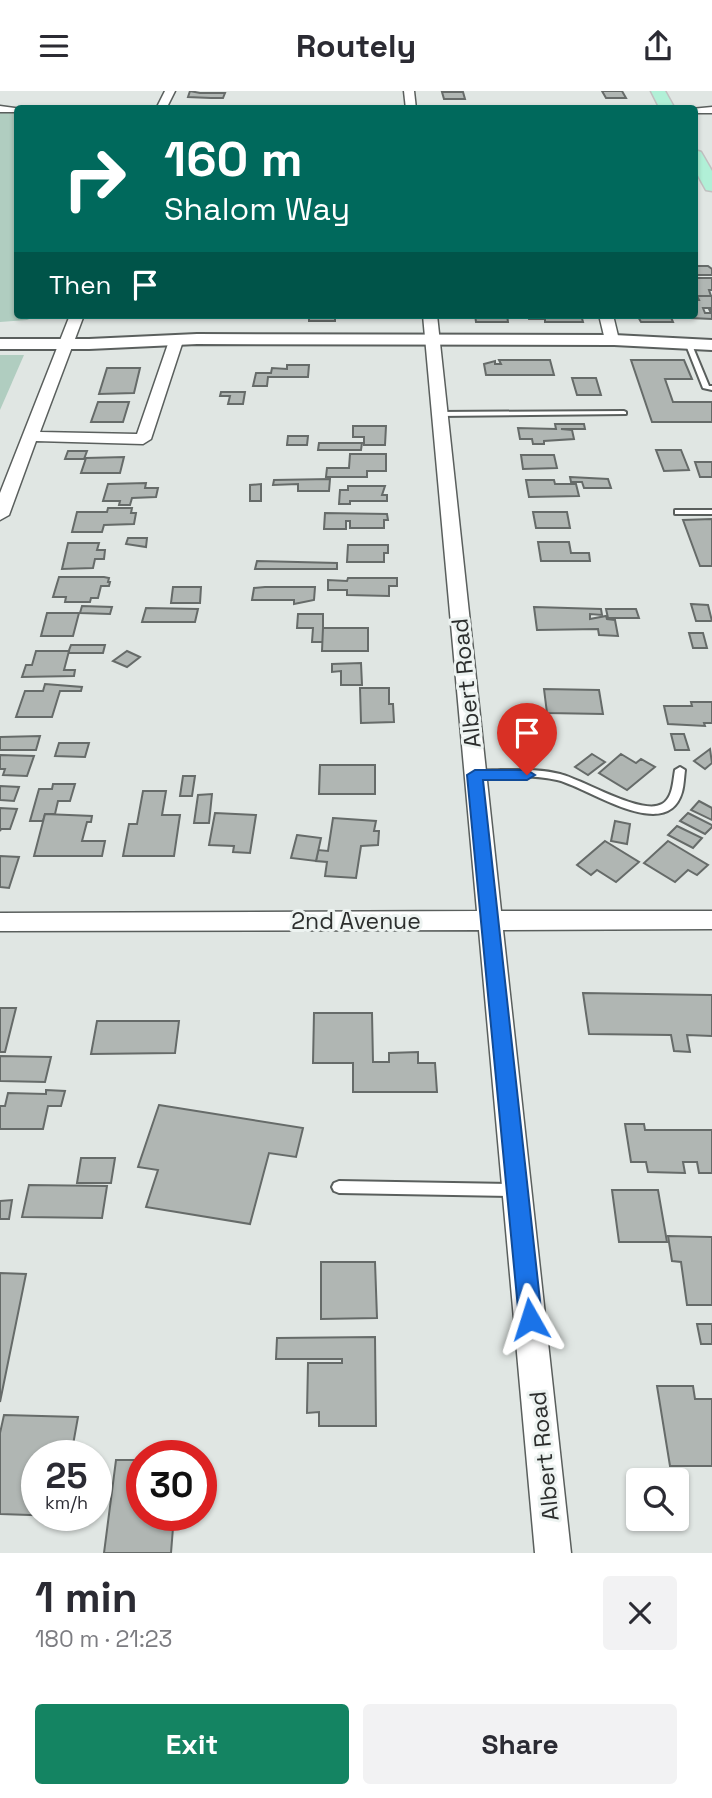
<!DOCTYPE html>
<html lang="en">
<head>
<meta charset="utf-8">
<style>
	body { margin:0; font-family:"Space Grotesk",sans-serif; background:#f2f2f3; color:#2b2b33; height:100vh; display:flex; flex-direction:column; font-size:26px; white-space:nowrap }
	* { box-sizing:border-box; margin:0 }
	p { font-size:23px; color:#7c7c81 }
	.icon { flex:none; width:38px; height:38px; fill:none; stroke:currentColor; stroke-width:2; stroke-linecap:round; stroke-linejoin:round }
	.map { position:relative; height:1462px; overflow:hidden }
	.drawer { display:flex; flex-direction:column; background:#fff; flex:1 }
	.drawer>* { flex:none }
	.top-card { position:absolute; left:14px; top:14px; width:684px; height:214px; border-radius:7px; box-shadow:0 2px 5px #0004; background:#00695c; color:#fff; overflow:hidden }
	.controls { position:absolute; left:626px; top:1377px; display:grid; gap:14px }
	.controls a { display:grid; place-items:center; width:63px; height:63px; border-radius:7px; background:#fff; box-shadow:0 2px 5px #0004; font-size:35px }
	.speed { position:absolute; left:21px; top:1349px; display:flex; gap:14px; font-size:35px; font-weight:700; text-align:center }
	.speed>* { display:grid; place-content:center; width:91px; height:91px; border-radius:50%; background:#fff; box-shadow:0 2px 5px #0004; line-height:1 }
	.speed small { font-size:18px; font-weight:400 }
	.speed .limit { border:10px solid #d22; background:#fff; color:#111 }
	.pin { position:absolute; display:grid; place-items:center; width:60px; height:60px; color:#fff; margin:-72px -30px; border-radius:50% 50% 50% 0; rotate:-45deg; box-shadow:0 0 7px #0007 }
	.pin .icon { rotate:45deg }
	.me { position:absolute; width:77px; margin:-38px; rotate:354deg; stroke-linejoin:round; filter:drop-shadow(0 0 5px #0008) }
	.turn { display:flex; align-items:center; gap:24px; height:147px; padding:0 35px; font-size:32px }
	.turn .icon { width:91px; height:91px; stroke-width:2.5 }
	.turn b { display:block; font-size:49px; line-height:60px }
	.then { display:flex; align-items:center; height:66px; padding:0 35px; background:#0003; gap:14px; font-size:26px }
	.round { display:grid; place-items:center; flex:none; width:74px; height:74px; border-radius:7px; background:#f2f2f3 }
	.headline { display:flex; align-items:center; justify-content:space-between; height:119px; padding:0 35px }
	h1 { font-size:42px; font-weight:800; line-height:52px }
	.action { display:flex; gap:14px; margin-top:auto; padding:14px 35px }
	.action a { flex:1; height:80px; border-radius:7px; background:#148462; color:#fff; font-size:28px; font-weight:800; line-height:80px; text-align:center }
	.action a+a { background:#f2f2f3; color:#2b2b33 }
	header { display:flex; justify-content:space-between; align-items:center; height:91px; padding:0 35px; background:#fff; font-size:32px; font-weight:800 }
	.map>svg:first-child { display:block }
	.green { fill:#b0cdc0 }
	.building { fill:#b0b6b3; stroke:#666b69; stroke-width:2 }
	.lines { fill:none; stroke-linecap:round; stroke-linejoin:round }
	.service-casing { stroke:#5a5f5d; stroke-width:4 }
	.minor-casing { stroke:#5a5f5d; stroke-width:3 }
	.tertiary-casing { stroke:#5a5f5d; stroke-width:4 }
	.primary-casing { stroke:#c0c0c0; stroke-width:3 }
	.service { fill:#fff; fill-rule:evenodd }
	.minor { fill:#fff; fill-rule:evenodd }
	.tertiary { fill:#fff; fill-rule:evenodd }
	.primary { fill:#b1f0d7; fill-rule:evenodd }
	.route { fill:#1a73e8; stroke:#114b97; stroke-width:2 }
	.labels { text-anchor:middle; stroke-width:6; stroke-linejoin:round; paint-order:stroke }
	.street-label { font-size:23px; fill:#2c2e2d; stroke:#edf3f1 }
</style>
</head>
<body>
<header><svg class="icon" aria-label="menu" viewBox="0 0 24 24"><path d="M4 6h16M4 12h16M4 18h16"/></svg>Routely<svg class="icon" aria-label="share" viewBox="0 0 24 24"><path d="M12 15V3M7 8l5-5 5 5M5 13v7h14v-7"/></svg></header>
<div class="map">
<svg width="712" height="1462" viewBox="0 0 712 1462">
	<rect width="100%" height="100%" fill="#e0e6e3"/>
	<g class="green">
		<polygon points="0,20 17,20 18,224 38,224 27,229 0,231"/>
		<polygon points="0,264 24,264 0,319"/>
	</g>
	<g class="building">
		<polygon points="190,0 200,2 225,2 223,7 211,7 188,6"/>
		<polygon points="602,0 622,0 626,7 606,7"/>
		<polygon points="442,1 463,1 465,8 444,8"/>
		<polygon points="695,175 708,175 712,178 712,184 695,184"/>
		<polygon points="695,187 712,187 712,199 709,199 711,205 695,205"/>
		<polygon points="697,205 712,205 712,217 703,217 705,222 711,222 709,218 712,218 712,228 691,227 690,224 695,224 695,209 699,209"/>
		<polygon points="320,224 335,224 335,230 309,230 309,225"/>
		<polygon points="475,224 507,224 508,231 476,231"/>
		<polygon points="528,224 581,224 583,231 545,231 545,228 529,228"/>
		<polygon points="637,224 670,224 673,231 641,231"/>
		<polygon points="499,269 550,269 554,284 486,284 484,273 495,270 495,273 501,273"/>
		<polygon points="631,269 684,269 692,288 665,288 673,311 712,311 712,331 652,331"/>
		<polygon points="287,274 309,274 308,286 268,286 267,295 253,295 256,282 271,282 272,277 287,278"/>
		<polygon points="107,277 140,277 134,302 99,303"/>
		<polygon points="572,287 596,287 601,304 577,304"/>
		<polygon points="221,301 245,301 243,313 228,313 230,305 220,305"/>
		<polygon points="98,311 129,311 123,331 91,331"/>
		<polygon points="555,333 584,333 585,338 561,338 572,339 574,348 544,350 544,353 533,353 532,348 520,348 518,337 556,338"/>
		<polygon points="353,335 386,335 385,354 364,354 364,346 353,346"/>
		<polygon points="288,345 308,345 307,354 287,354"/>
		<polygon points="319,352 362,352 361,359 318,359"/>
		<polygon points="656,359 681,359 689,379 664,380"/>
		<polygon points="68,360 87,360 84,368 65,368"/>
		<polygon points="350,363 386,363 386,380 367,380 367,386 326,386 327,377 349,377"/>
		<polygon points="521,364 554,364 557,377 523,378"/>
		<polygon points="124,366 120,382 81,382 86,367"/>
		<polygon points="695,371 712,371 712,386 700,386"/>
		<polygon points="570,386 608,388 611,397 584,397 582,391 571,391"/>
		<polygon points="330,388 329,400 298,400 298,393 273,394 274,389"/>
		<polygon points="526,389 554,389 555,393 576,393 579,405 529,406"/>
		<polygon points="146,392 145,397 158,397 156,406 132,407 130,414 119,414 120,410 103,410 108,393"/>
		<polygon points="261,393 261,410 250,410 250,394"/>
		<polygon points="348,395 385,395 382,404 387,404 387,410 350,410 350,413 339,413 340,399 348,399"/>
		<polygon points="108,417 132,417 131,422 136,422 134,433 104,434 102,441 72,441 77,421 107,421"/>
		<polygon points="533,421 567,421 570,437 536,437"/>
		<polygon points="325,422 387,423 388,429 384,429 384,437 350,437 350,430 346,430 346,438 324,438"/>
		<polygon points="712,428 712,475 700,475 683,429"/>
		<polygon points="128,447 147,447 146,456 126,453"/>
		<polygon points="538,451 569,451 571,462 589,462 590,470 541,470"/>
		<polygon points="68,452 99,452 97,459 105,459 104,468 95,468 93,477 62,478"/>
		<polygon points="348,454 388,454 388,462 384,462 384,471 347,471"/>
		<polygon points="257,470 337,472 337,478 255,478"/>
		<polygon points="59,486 104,486 109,487 108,491 110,491 109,495 101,495 98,507 91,507 90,511 65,511 66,506 53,506"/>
		<polygon points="348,487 397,487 397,495 389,495 389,505 347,504 347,499 328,499 328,489 347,490"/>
		<polygon points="173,496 201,496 200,512 171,512"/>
		<polygon points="265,496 315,496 314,509 294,513 294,509 252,509 254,497"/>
		<polygon points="691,513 708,514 712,530 696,530"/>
		<polygon points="82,515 112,516 110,523 80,522"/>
		<polygon points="534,516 601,518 602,524 590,523 590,528 606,525 607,528 615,529 618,545 599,544 598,538 537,539"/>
		<polygon points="146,517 198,518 195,531 142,531"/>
		<polygon points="606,518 636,518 639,527 608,527"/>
		<polygon points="47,522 79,522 73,545 41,545"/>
		<polygon points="298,523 323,523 323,551 312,551 313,537 297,537"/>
		<polygon points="323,537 368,537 368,560 322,560"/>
		<polygon points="689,542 703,542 707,557 693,557"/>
		<polygon points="71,554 105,554 103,562 68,562"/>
		<polygon points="36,560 69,560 64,579 75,579 74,585 22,586 26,574 32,574"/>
		<polygon points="127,560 140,566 127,576 113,570"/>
		<polygon points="361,572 362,594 341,594 341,580 332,581 332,573"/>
		<polygon points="45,593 82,596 81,600 60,600 52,626 16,626 25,600 43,600"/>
		<polygon points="360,597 389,597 389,613 393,613 394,631 361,632"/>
		<polygon points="544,598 599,599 603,623 547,622"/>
		<polygon points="691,611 712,611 712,632 704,632 705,635 668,633 664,615 692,615"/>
		<polygon points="671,643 684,643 689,659 675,659"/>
		<polygon points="40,645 36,659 0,659 0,646"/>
		<polygon points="59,652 89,652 85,666 55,665"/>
		<polygon points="710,658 712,672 705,678 694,670"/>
		<polygon points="592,663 605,671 588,684 575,676"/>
		<polygon points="621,663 636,672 641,668 655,676 627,699 599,682"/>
		<polygon points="0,664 34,665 27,685 3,684 5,678 0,678"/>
		<polygon points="320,674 375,674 375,703 319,703"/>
		<polygon points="183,685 195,685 192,705 180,705"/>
		<polygon points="53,693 75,693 70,710 58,710 55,723 45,723 43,730 30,730 39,698 52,698"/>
		<polygon points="0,695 19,696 14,710 0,709"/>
		<polygon points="143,700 166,700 162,724 180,724 174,765 123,765 129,733 137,733"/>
		<polygon points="212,703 209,732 194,732 198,704"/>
		<polygon points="699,710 712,717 712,729 691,719"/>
		<polygon points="0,717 17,718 10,738 1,738 0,740"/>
		<polygon points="215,722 256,724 250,762 233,761 234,755 209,754"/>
		<polygon points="688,722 712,734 712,736 705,743 680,730"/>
		<polygon points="45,723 92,725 91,731 87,731 82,750 105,750 102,765 34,765"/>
		<polygon points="333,727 376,730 374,740 379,740 378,754 361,755 356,787 325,785 327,771 316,770 318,759 328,760"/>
		<polygon points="615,730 630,733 627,753 611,750"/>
		<polygon points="677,735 702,747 693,757 668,744"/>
		<polygon points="297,744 321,747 316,770 291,767"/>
		<polygon points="605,750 639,771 616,791 597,779 591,784 577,774"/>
		<polygon points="668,750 708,774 697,784 688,779 675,791 644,772"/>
		<polygon points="0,765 19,766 9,797 0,796"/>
		<polygon points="583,902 712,904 712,945 687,944 690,961 674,960 671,944 589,943"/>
		<polygon points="0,917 16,917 5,961 0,961"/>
		<polygon points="314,922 372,922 373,971 389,971 389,962 418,961 418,972 435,972 437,1001 353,1001 353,972 313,972"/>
		<polygon points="97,930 179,930 175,962 91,963"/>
		<polygon points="0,965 51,966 45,991 0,990"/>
		<polygon points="46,999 65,1000 61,1015 48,1015 43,1038 0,1038 0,1015 5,1015 8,1002 46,1003"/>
		<polygon points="159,1014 303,1037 296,1066 269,1062 250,1133 146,1116 158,1079 138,1076"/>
		<polygon points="625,1033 644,1033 645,1039 712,1039 712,1082 699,1082 697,1071 683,1071 685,1082 648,1081 646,1071 631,1071"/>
		<polygon points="81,1067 115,1067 111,1092 77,1092"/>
		<polygon points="29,1094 107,1095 102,1127 22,1126"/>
		<polygon points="612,1099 658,1099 667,1151 619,1151"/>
		<polygon points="12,1109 9,1128 0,1128 0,1110"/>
		<polygon points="668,1145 712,1146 712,1214 687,1214 681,1171 672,1170"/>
		<polygon points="321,1171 375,1171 377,1227 321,1228"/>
		<polygon points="0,1182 26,1183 0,1311"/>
		<polygon points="697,1233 712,1233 712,1253 701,1253"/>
		<polygon points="375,1246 376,1335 319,1335 319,1321 307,1322 308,1272 342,1272 342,1268 276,1268 277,1247"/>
		<polygon points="657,1295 693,1295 695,1308 712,1308 712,1375 670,1375"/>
		<polygon points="4,1324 78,1326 71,1365 37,1365 37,1424 60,1425 0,1423 0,1342"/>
		<polygon points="116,1369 142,1369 142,1424 174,1424 171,1462 104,1462"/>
	</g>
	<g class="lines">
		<g class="service-casing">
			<g id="service">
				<polygon points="689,252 692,254 709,295 712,295 712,299 703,297 686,254"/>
				<polygon points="624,320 626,321 626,323 439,325 435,323 439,321"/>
				<rect x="675" y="419" width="37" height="4"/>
				<path d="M680 676 685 679C684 686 684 694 682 701 667 754 586 695 557 689 530 683 502 686 475 687L470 684C477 678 491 680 501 679 521 679 541 678 560 683 584 689 642 725 662 713 673 707 673 690 675 679Z"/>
				<polygon points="339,1090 515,1093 520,1095 522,1099 520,1103 515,1105 339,1102 334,1100 332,1096 334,1092"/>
			</g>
		</g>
		<g class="minor-casing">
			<g id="minor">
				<polygon points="165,0 175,0 166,18 156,18"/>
				<polygon points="404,0 414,0 416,18 406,18"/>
				<polygon points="0,15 22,18 18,18 18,21 0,21"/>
				<polygon points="712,16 712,22 695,22 695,18 691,18"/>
				<polygon points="70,224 84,224 40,341 137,343 169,250 171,247 181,247 183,250 151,348 143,353 36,350 9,424 0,429 0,402"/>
				<polygon points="423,224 437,224 501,820 712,820 712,838 503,839 571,1462 535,1462 479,839 0,840 0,822 477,820"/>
				<polygon points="599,224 613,224 619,249 617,252 607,252 605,249"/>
			</g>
		</g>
		<g class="tertiary-casing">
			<polygon id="tertiary" points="197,243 614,244 712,249 712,259 614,254 197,253 89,258 0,258 0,248 89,248"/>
		</g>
		<g class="primary-casing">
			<g id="primary">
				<polygon points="651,0 665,0 675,18 660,18"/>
				<polygon points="695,59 701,61 712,80 712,100 706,99 695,79"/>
			</g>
		</g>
		<use href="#service" class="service"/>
		<use href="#minor" class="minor"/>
		<use href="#tertiary" class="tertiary"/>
		<use href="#primary" class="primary"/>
	</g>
	<polygon class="route" points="475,679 527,679 535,684 527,689 483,689 542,1228 538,1236 530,1240 523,1236 519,1228 467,684"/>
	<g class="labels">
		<g class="street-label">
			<text transform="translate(466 592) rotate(-96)" y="8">Albert Road</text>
			<text x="356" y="838">2nd Avenue</text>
			<text transform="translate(544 1365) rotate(-96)" y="8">Albert Road</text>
		</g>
	</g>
</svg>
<div class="controls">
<a><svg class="icon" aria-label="search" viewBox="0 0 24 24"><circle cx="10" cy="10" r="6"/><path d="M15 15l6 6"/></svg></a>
</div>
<div class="speed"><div>25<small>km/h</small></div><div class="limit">30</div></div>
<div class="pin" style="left:527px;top:684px;background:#d93025"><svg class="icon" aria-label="arrive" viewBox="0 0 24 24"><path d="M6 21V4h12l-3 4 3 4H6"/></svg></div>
<svg class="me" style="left:530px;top:1228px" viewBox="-20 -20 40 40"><path d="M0-17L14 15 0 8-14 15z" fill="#1a73e8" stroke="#fff" stroke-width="4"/></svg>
<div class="top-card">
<div class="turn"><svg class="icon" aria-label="right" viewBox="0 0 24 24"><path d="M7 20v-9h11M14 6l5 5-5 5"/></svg><div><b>160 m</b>Shalom Way</div></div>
<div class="then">Then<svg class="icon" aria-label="arrive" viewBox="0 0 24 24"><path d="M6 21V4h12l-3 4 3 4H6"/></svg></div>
</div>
</div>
<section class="drawer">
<div class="headline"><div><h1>1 min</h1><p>180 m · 21:23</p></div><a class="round"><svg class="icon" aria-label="close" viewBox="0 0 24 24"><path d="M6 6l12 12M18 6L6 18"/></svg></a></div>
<div class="action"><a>Exit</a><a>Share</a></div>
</section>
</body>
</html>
